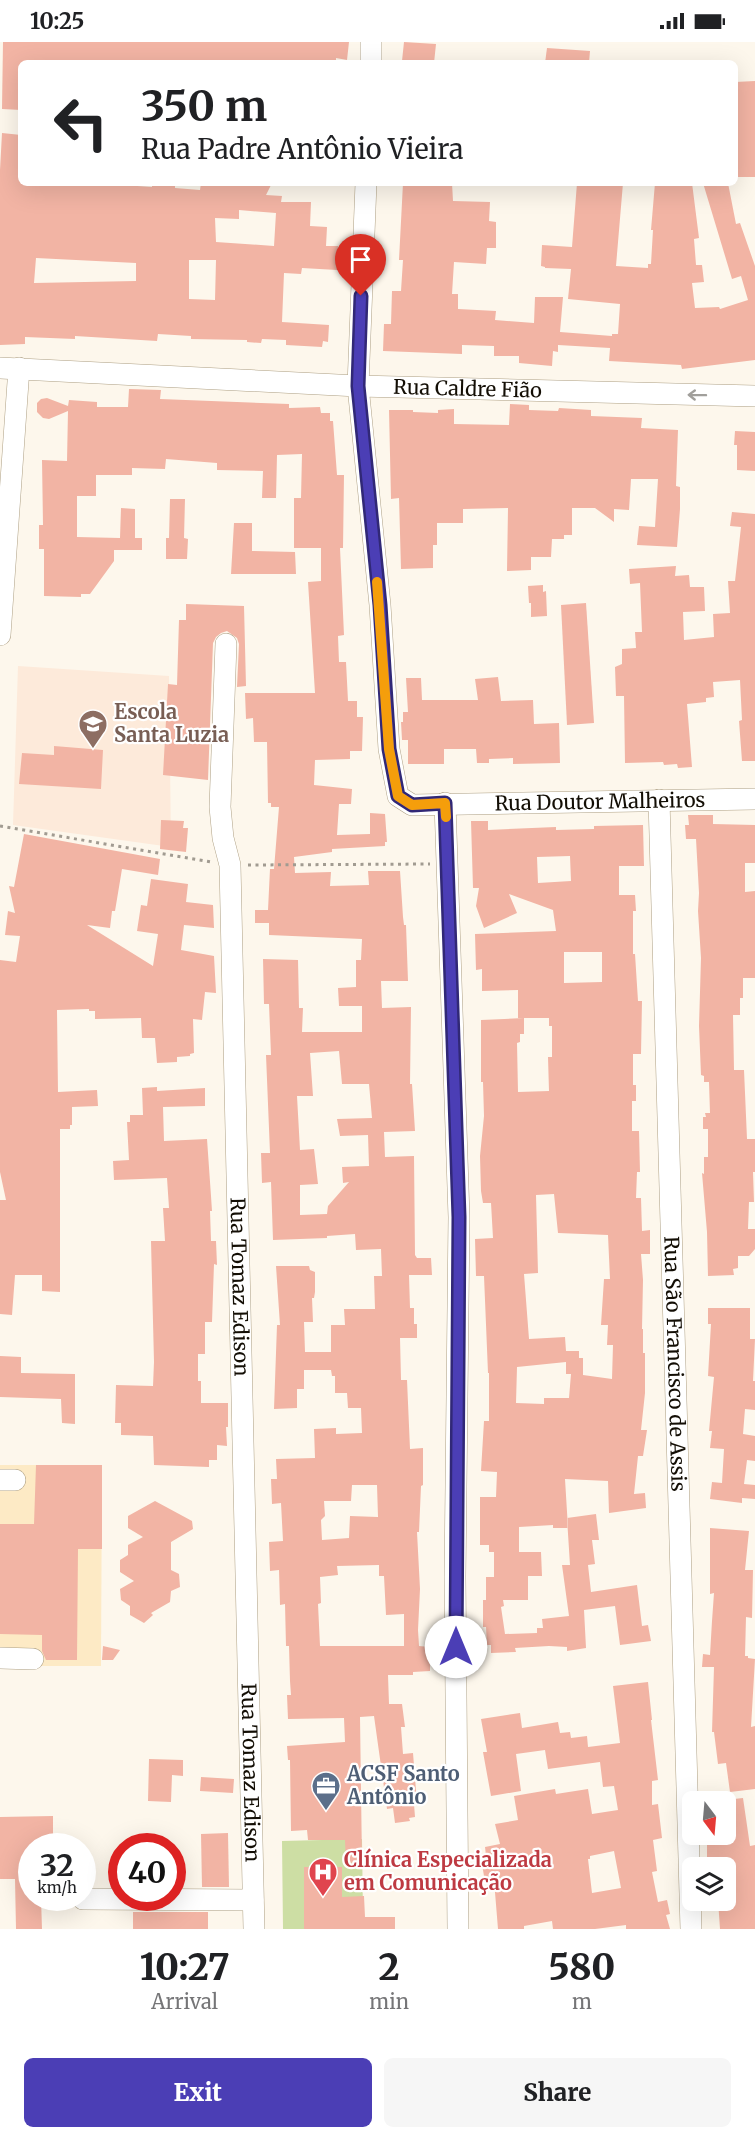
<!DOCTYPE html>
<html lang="en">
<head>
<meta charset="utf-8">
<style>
	body { margin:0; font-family:Merriweather,serif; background:#f6f6f6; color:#202124; height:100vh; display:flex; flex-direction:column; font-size:22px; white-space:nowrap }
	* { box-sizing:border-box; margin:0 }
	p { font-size:20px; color:#757577 }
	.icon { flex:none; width:33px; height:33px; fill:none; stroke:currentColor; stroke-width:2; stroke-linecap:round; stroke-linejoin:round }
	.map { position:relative; height:1887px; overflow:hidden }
	.panel { display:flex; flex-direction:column; background:#fff; flex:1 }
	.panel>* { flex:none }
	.guide { position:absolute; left:18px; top:18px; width:720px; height:126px; border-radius:9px; box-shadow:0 6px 24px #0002; background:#fff; color:#202124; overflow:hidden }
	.needle { width:39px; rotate:164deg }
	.controls { position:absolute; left:682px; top:1749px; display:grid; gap:12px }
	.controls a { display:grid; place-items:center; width:54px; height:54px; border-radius:9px; background:#fff; box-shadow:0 6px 24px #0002; font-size:30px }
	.speed { position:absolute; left:18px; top:1791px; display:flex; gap:12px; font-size:30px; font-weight:700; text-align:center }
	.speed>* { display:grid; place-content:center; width:78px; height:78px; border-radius:50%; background:#fff; box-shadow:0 6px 24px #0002; line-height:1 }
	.speed small { font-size:15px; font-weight:400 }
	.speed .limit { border:9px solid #d22; background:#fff; color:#111 }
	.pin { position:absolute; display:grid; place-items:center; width:51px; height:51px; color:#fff; margin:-62px -26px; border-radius:50% 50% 50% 0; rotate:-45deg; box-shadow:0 0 6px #0007 }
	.pin .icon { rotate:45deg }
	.me { position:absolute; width:66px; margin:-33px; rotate:0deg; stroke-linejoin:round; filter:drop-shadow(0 0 4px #0008) }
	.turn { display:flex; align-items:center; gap:21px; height:126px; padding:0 24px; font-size:27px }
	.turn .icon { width:78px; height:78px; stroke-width:2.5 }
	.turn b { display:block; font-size:42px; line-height:51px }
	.eta { display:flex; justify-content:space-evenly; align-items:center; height:102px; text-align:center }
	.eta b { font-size:36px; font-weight:800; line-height:42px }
	.action { display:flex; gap:12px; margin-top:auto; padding:12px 24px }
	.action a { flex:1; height:69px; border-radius:9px; background:#4b3eb5; color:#fff; font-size:24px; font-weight:800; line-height:69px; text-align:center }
	.action a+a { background:#f6f6f6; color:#202124 }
	.status { display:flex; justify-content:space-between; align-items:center; height:42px; padding:0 30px; background:#fff; direction:ltr }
	.status svg { height:16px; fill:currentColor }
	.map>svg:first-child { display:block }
	.built { fill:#fdeac5 }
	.education { fill:#fdeada }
	.green { fill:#cddea4 }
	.building { fill:#f2b4a4; fill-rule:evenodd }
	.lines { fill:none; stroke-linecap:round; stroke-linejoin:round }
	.minor-casing { stroke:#aea084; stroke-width:22 }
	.path { stroke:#a19b91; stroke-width:3; stroke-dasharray:3 4.5; stroke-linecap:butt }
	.minor { stroke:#fff; stroke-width:21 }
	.oneway { stroke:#a19f9b }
	.route-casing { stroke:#312876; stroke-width:15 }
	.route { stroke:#4b3eb5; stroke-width:10 }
	.slow { stroke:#f59e0b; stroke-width:10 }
	.labels { text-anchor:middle; stroke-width:4.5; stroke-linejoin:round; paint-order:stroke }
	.street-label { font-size:20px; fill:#130e05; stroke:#fff }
	.education-label { font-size:20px; font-weight:bold; fill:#785e54; stroke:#fff; text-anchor:start }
	.service-label { font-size:20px; font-weight:bold; fill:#4e5e75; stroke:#fff; text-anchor:start }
	.health-label { font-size:20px; font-weight:bold; fill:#be3a42; stroke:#fff; text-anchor:start }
</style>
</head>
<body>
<div class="status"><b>10:25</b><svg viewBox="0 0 49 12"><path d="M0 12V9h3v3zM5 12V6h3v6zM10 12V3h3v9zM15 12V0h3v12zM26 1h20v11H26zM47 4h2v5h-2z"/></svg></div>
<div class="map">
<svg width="755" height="1887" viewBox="0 0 755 1887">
	<rect width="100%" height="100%" fill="#fdf7ec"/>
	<polygon class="built" points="0,1423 102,1423 101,1624 0,1624"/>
	<polygon class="education" points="18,624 169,634 171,805 13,783"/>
	<polygon class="green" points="362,1797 363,1875 395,1875 395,1887 283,1887 282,1799"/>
	<g class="building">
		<polygon points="3,0 349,0 347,18 336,16 336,21 21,21 21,68 2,67"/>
		<polygon points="404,0 436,2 434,21 407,21 407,19 402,19"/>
		<polygon points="547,6 590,9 589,21 545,21"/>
		<polygon points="755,39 755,135 735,135 735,40"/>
		<path d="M2 91 21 93V141H94L152 145V141H175V146L200 148 201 141H272L266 153 282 154 281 160H311L310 184 327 185 326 204H338L337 228 302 226 301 232 284 231 282 280 329 283 328 300 323 299 322 305 286 303V298L262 297 261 301 247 300V298L191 297V294L158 292 157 299 75 294V297L25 295V302L0 303V128ZM239 168 276 171 274 204 216 200 215 176 239 177ZM36 216 136 221V239L34 241ZM189 218H216L215 258 189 257Z"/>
		<polygon points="403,141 452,141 453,159 490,160 489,179 496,180 496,206 487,206 486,222 454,220 452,252 458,252 458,267 496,269 495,278 534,281 535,255 563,255 560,290 612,294 612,292 618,292 620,262 568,257 571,227 545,226 545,225 541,224 542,203 572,205 577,141 623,141 616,224 648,226 648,222 651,222 653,188 651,188 655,141 692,141 699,196 694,197 696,223 702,223 704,240 692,241 695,266 719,265 720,267 748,258 741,234 732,237 703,141 728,141 736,182 740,181 755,224 755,318 682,327 681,323 609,319 610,306 558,303 558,310 553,309 552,324 519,321 519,314 494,314 494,304 462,303 462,312 383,309 384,282 391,282 392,249 401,249 403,218 399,218"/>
		<path d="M129 347 161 348 160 357 289 362V366L320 365 321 371H330V379H333L337 433H344L343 506H340L344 593 338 594 339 620H346L348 659H357V675H363L362 709H350V717L315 718 314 743 352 747 351 762H339L337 793 370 792V771L385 772 387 800H385V804L332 807V810L294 815 295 831 331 830 330 844 369 843 368 829H400L403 875 404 883H406L408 939H381L382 966 411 965 410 1042H412L415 1089 384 1090 385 1115 414 1114 415 1213 417 1216H431L432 1233H409L410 1266H414V1282H417V1296H400L401 1338H407L410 1407 423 1406V1443L421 1444 419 1490H417L420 1547 418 1588 419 1604 430 1605V1629L413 1630V1633H388L389 1662H402L405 1685H401L403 1712 413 1711 417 1761 414 1762 415 1775 409 1776 410 1779 395 1781 393 1766 387 1767 374 1674 360 1675 362 1820 346 1821 345 1798H308L307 1788 291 1789 290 1718H288L287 1704 345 1700 344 1676 288 1677 287 1653H291L290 1639 289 1604H286L285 1562 280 1563 279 1528 270 1529 269 1500 283 1499 281 1461 272 1462 271 1437H277L276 1417 315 1416 314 1387 336 1386V1392L362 1391 361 1366H348L347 1351H335V1334H332L331 1328H304V1347H297V1366L274 1367 277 1283H280L276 1224H309L310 1228 315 1230V1250L314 1256H312L313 1280H304L305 1310H331V1283H345L344 1267H375L374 1234H382L381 1207 356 1208 355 1192 327 1194V1196L273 1198 271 1140 262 1141 261 1111H270L266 1013H271L269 962H264L263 917 298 918 299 966H303L302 990H362V964H339L338 946 356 945V918H361L362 897 269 893V881H255V868H268L270 827H274L279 765H271V761H268L267 700H254L253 676 246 677 245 651H315L308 540 321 539V506H294V456H301L302 412 277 413 276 456H262L263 429 217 428V421L166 417 165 427 132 426V433H96V454H77V495L120 496 121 466 135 467V496H142V508H114V519L90 552H81V555L44 554V507H39V483H43L42 418 67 419 68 369 49 377 43 376 37 370V361L41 357 47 356 68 364 69 358 97 360V365H128ZM339 1009 342 1042H369L372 1076 337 1077 340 1094 368 1093 369 1124 342 1125 343 1141 349 1140 328 1164 327 1172 300 1173V1143L318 1142 314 1107 300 1108 297 1054H313L310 1011ZM352 1443H377L378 1475 350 1474 349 1496 322 1498 321 1478 325 1474 324 1459H351ZM379 1523V1534H384L386 1573 404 1572V1604H320L318 1562 321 1561 320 1535 338 1533 337 1524Z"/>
		<polygon points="510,362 529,363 529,368 558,369 559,366 591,368 591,374 642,376 641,386 678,388 676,444 680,445 680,467 677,505 637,503 639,484 655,485 658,437 631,437 629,468 614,467 614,480 595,466 572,466 572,493 564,493 564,497 552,497 551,515 531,515 531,528 507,529 508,466 463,467 463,481 437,481 437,503 433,503 433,526 401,527 399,456 391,457 389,368 413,368 413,370 438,371 438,368 454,367 454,382 509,383"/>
		<polygon points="735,389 755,390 755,429 737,428 737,403 734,403"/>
		<polygon points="170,457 185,457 184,496 188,497 187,517 166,517 166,496 169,496"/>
		<polygon points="732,470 755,472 755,719 742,719 739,679 742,678 740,638 713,640 714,655 706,656 706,660 687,662 692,725 678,726 677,722 664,723 663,720 625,721 624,654 616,654 615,625 622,622 622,607 636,606 635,590 642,590 640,541 630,542 629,527 676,524 675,534 689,533 690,545 704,545 705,569 683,570 684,598 714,595 713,572 730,571 728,539 735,539 741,485 730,484"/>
		<polygon points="234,481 252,481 252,509 295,510 296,532 231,532"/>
		<polygon points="543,543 543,550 546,549 547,574 531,575 531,561 529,561 528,544"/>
		<polygon points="586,561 594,681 567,683 561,563"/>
		<polygon points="186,562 244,564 246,644 237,645 239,602 237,596 227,589 221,591 216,595 213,601 208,738 163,733 168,642 177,643 179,578 186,578"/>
		<polygon points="498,635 501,659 533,658 534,682 559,681 560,721 513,722 513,716 489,717 489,721 477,721 476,707 444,707 444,722 408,722 408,698 402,698 401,680 403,680 403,670 408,670 406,636 421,636 422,658 478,658 475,637"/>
		<polygon points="54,704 103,708 101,747 19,742 22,711 54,713"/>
		<polygon points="688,773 713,773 713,782 755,783 755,821 745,821 745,850 755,849 755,936 743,936 743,956 740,956 740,973 733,973 734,1028 744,1028 747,1097 755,1097 755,1130 753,1130 754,1160 749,1160 748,1187 755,1187 755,1207 749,1214 738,1214 738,1226 733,1227 734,1233 708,1234 707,1190 702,1131 704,1132 704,1115 708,1115 708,1087 703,1087 703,1075 706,1075 705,1071 710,1071 709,1040 704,1040 704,1034 701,1033 699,984 701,916 698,869 699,851 696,797 686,797 685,783 689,783"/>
		<polygon points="161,778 184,779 183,786 188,786 186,810 160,807"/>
		<path d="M471 779H488V788L556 785V788L594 787V784L643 783 644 824H619V853H635L636 869H633V912H635L638 959H642L641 1012H633V1043H636V1059H632V1089H639L640 1130H637L636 1156H641L642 1189 650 1188V1212H641L643 1238 642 1287H643V1311H645V1351L641 1388H647L643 1414H638L634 1452 645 1451 646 1466 609 1471 608 1439 565 1437 568 1486H553V1483L519 1485V1510H541L542 1534H528V1558H503L504 1564 501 1565 505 1592 537 1591V1586H543L542 1577 569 1574 562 1523H570L567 1476 596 1472 599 1498H592L595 1522 588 1523 591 1550 637 1543 642 1584 648 1583 651 1599 620 1603 615 1564 584 1568 586 1606 567 1609V1605L549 1604 515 1606 516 1610 491 1611V1603H487L486 1585H483V1558H486V1535H494V1510H489V1503H480V1455H496L497 1430 481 1429 484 1379H489V1331H488L484 1234H476L475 1197 493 1196 491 1161H483L481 1149 480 1114 484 1074 483 1040H481V978L524 976V992H520V1000L517 1001 518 1050 549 1049 548 1015H552V984H549V976H518V948L482 949V927L476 928 475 892 556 889 553 868 509 852 517 871 484 886 476 864 479 846H473ZM570 814 571 839 538 841 537 815ZM564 910H602V940L564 941ZM554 1152 558 1191 608 1193 610 1237H604L601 1283H608L607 1303H613L612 1337 583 1333V1316H579V1309H566L565 1295 529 1297 524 1232 538 1231 536 1153ZM566 1320V1332H571L569 1356H544V1362L516 1361 517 1325Z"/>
		<polygon points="24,792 160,817 158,833 122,827 115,869 112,869 110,886 87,883 153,924 158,892 137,889 141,863 147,864 151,837 188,842 186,860 213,863 214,886 184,883 181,908 214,914 216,951 205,950 202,978 193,977 194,1011 190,1012 190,1014 177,1015 177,1020 157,1021 155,996 142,996 141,976 95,977 95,969 89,969 89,967 57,968 58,1050 97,1048 98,1064 72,1065 72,1083 70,1083 70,1087 60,1087 60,1250 42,1249 42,1233 15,1233 12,1273 0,1272 0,1158 6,1158 0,1130 0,918 16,920 20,894 5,893 8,869 15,871 9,844 14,845"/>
		<polygon points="157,1045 157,1049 205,1046 205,1064 163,1065 164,1099 207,1097 211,1154 212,1169 210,1169 211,1199 216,1199 217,1223 214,1222 212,1280 205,1280 205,1312 198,1312 198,1339 201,1339 201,1361 228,1361 228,1385 226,1385 227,1404 217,1403 217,1418 209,1418 209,1425 154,1423 153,1394 121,1393 121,1381 115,1381 116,1343 153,1344 154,1320 151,1199 165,1199 163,1166 169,1166 167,1136 114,1138 113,1119 129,1118 127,1080 130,1080 130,1073 143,1073 142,1046"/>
		<polygon points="708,1266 750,1266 750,1297 755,1297 753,1339 755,1339 755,1368 745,1367 743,1392 755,1394 755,1419 747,1418 744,1442 755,1443 755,1457 742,1456 742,1461 710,1457 712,1440 722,1441 724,1407 710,1406 712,1389 709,1389 714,1335 708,1334 711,1282 708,1282"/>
		<polygon points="0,1314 21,1315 21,1331 75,1332 75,1382 62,1381 61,1357 0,1355"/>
		<polygon points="36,1423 102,1423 102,1507 78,1507 77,1618 46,1618 42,1609 42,1593 0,1592 0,1482 34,1482"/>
		<polygon points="155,1459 192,1479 193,1487 171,1500 171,1528 179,1532 180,1545 171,1549 170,1560 151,1571 153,1573 144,1581 130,1573 130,1564 121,1558 120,1547 134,1539 120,1530 120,1518 128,1513 128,1503 143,1495 128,1486 128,1474"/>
		<polygon points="710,1486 749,1489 745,1528 753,1528 752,1576 746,1575 745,1614 748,1614 748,1616 755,1617 751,1685 755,1684 755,1747 730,1750 726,1721 718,1722 714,1690 712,1690 714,1625 702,1625 703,1612 710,1613 712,1579 714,1551 710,1552"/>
		<polygon points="103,1604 120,1608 113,1618 102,1618"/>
		<path d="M648 1640 652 1678H651L658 1738 652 1739V1763L658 1762 662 1796 653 1798 657 1829 652 1830 658 1860 667 1858 670 1872 666 1873 670 1887H626V1883L595 1887H553L552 1879 524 1884V1887H498L494 1838 485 1840 482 1822H487L485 1805 500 1802 495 1782 518 1778 514 1754 555 1747 556 1752 588 1747 592 1772 618 1768 614 1744 603 1745 600 1720 548 1727 545 1708 516 1712 521 1749 491 1754 483 1710H487L481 1677 520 1671 522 1686 558 1680 560 1691 570 1690 571 1696 587 1694 588 1705 620 1701 613 1644ZM614 1809 621 1846 592 1851 588 1817H590V1814Z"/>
		<polygon points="149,1717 183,1718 183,1734 172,1733 171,1760 148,1759"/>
		<polygon points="201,1735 234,1737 233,1751 200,1749"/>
		<polygon points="743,1756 750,1804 755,1803 755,1887 720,1887 718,1858 726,1858 726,1826 707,1826 707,1803 723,1800 722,1792 726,1792 726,1784 735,1782 734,1757"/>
		<polygon points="53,1774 53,1804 32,1804 32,1856 41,1856 42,1887 16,1887 15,1837 0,1837 0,1775"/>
		<polygon points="228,1791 229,1845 202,1845 201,1792"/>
		<polygon points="304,1825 342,1825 342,1855 364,1854 365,1875 395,1875 395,1887 304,1887"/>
		<rect x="133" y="1870" width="75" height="17"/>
	</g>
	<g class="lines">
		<g class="minor-casing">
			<g id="minor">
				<polyline points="371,21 371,0"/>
				<path id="s1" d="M366 141 358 344 380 563 389 707 398 754 412 763 755 757"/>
				<path id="s2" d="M0 326 358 344 755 354"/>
				<polyline points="0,593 19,326"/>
				<path id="s3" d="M226 602 220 765 223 796 230 823 254 1887"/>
				<path id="s4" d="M659 758 691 1887"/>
				<polyline points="445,761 459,1175 455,1535 458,1887"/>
				<polyline points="0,1438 15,1438"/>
				<polyline points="0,1616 33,1617"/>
				<polyline points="83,1857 253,1858"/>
			</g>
		</g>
		<g class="path">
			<polyline points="0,784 211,820"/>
			<polyline points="248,823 430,822"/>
		</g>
		<use href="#minor" class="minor"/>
	</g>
	<defs><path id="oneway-shaft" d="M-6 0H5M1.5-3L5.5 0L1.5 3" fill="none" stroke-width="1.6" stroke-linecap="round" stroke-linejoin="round" transform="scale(1.5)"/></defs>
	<use class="oneway" href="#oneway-shaft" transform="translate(697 353) rotate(-179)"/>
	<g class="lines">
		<g class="route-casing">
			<polyline id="route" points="361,254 358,344 380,563 389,707 398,754 412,763 445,761 459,1175 456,1605"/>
		</g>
		<use href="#route" class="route"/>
		<polyline class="slow" points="377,540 389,707 398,754 412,763 445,761 446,775"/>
	</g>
	<defs>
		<g id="school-pin" transform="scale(1.5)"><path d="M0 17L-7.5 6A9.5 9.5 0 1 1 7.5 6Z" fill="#8d6e63" stroke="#fff"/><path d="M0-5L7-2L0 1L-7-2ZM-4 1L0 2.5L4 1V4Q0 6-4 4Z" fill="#fff"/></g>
		<g id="office-pin" transform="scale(1.5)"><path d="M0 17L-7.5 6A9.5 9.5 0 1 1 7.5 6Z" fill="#5c6f8a" stroke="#fff"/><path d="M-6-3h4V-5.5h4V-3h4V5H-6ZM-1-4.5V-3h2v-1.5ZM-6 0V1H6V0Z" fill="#fff"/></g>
		<g id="hospital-pin" transform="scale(1.5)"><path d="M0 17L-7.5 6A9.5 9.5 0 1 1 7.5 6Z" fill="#e0444e" stroke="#fff"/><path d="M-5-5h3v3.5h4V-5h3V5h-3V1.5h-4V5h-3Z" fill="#fff"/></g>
	</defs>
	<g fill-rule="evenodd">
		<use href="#school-pin" x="93" y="682"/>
		<use href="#office-pin" x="326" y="1744"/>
		<use href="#hospital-pin" x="323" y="1830"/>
	</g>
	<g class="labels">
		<g class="street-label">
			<text dy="7" stroke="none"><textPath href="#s2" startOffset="468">Rua Caldre Fião</textPath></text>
			<text dy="7" stroke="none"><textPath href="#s1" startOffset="820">Rua Doutor Malheiros</textPath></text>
			<text dy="7" stroke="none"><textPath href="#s3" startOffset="644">Rua Tomaz Edison</textPath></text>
			<text dy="7" stroke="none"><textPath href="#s4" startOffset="564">Rua São Francisco de Assis</textPath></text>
			<text dy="7" stroke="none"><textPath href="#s3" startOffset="1130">Rua Tomaz Edison</textPath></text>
		</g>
		<g class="education-label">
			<text x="114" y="677">Escola<tspan x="114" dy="23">Santa Luzia</tspan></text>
		</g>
		<g class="service-label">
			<text x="347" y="1739">ACSF Santo<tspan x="347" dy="23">Antônio</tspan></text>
		</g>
		<g class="health-label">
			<text x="344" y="1825">Clínica Especializada<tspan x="344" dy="23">em Comunicação</tspan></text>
		</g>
	</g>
</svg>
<div class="controls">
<a><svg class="needle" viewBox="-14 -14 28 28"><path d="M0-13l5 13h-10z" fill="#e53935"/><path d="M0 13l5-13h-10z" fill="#757577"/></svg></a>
<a><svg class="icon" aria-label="layers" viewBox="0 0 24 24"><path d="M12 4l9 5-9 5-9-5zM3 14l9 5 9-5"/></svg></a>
</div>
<div class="speed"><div>32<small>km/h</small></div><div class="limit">40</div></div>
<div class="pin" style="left:361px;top:254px;background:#d93025"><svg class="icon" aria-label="arrive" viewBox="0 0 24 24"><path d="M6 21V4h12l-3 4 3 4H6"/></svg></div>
<svg class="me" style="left:456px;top:1605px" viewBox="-20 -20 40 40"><circle r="19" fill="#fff"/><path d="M0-13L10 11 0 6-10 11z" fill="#4b3eb5"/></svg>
<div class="guide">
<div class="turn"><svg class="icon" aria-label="left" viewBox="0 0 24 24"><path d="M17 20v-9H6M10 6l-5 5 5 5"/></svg><div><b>350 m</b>Rua Padre Antônio Vieira</div></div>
</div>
</div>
<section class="panel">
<div class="eta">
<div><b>10:27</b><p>Arrival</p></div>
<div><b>2</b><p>min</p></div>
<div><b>580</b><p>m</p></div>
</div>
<div class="action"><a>Exit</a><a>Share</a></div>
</section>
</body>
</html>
